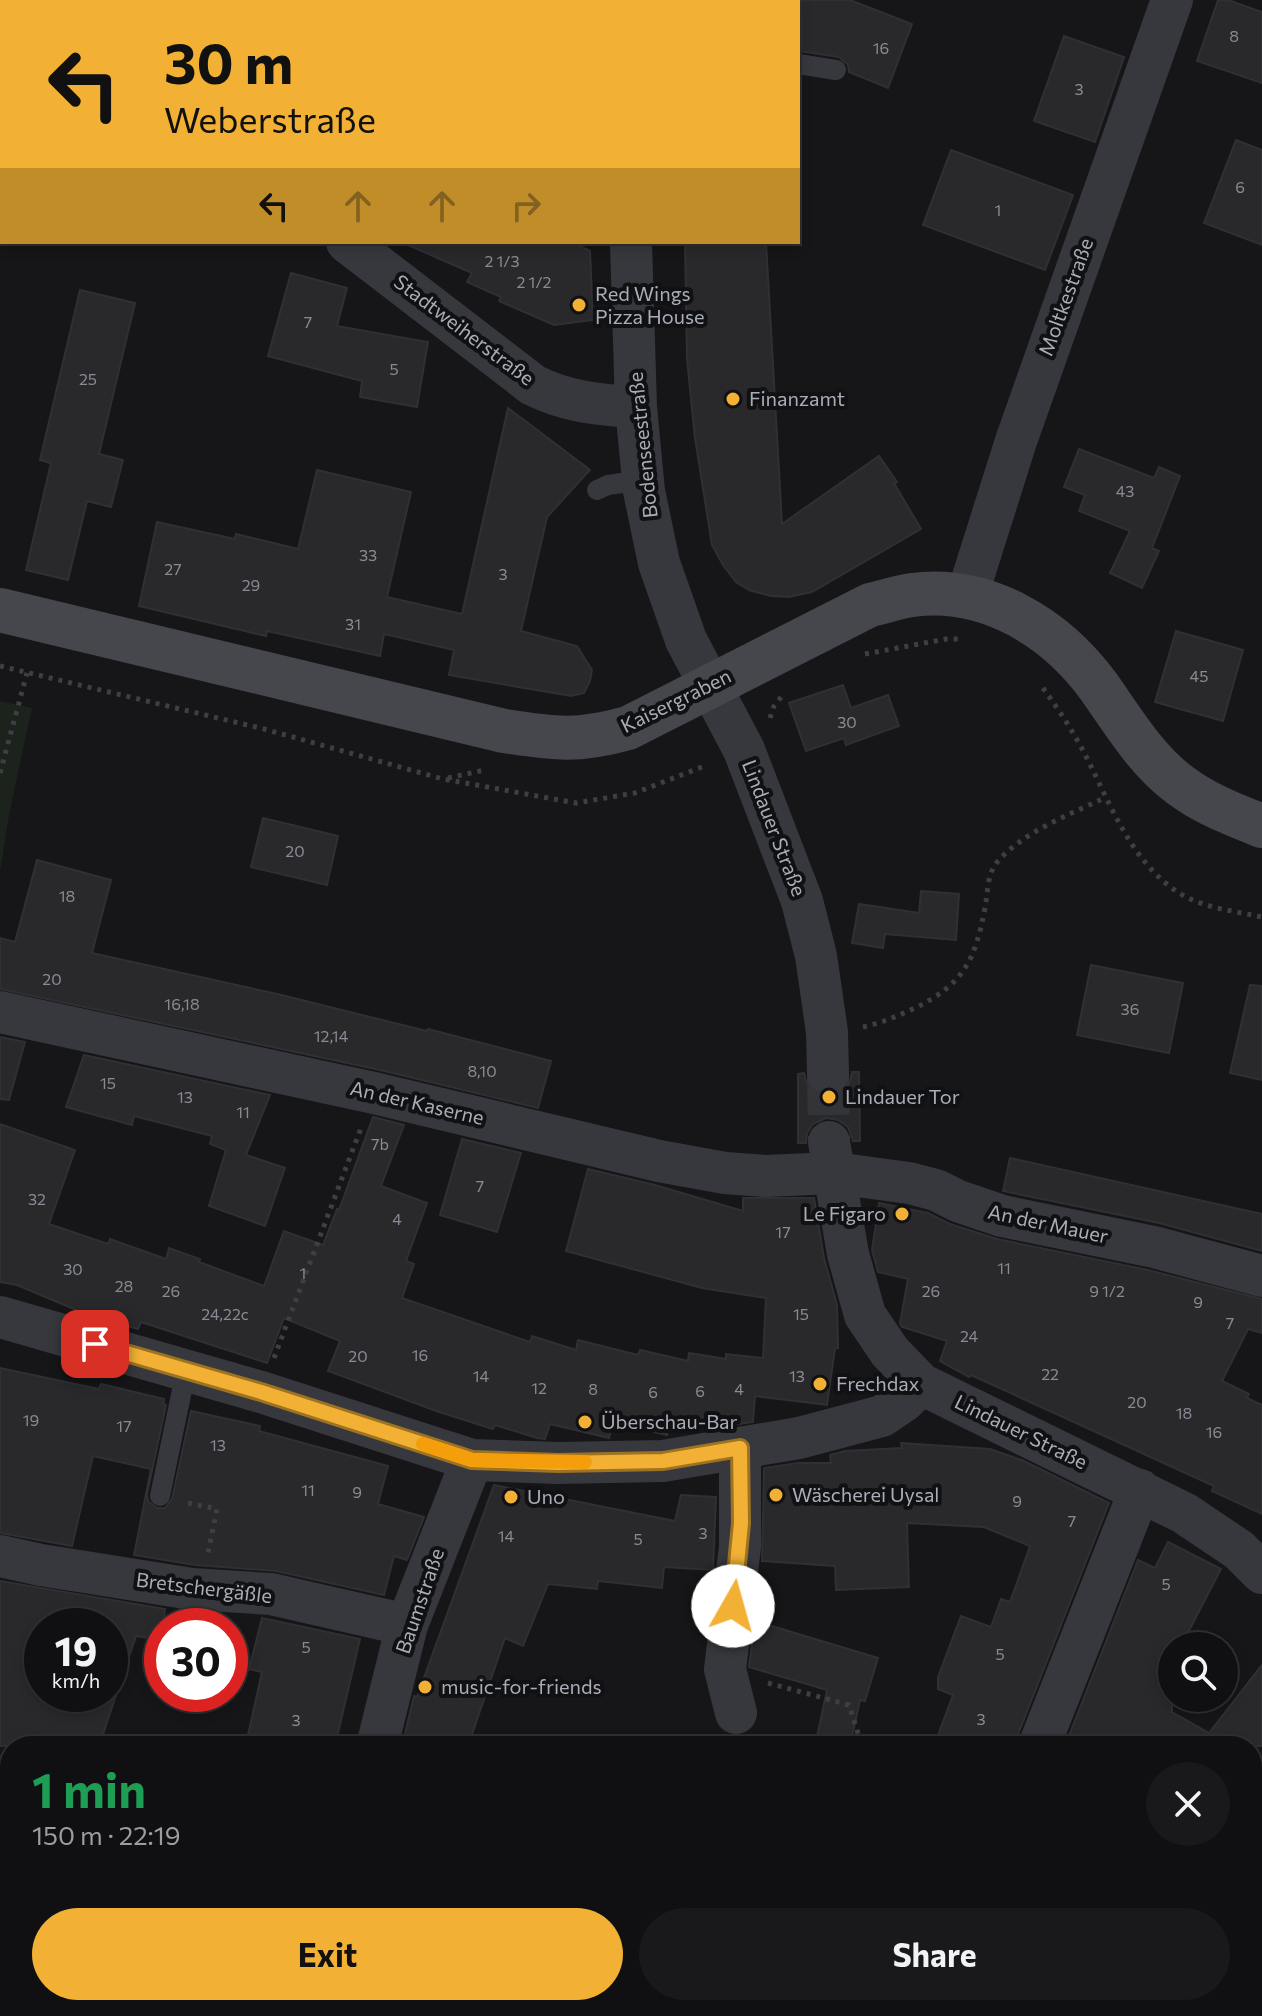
<!DOCTYPE html>
<html lang="en">
<head>
<meta charset="utf-8">
<style>
	body { margin:0; font-family:Commissioner,sans-serif; background:#19191b; color:#f1f3f6; height:100vh; display:flex; flex-direction:column; font-size:30px; white-space:nowrap }
	* { box-sizing:border-box; margin:0 }
	p { font-size:26px; color:#9c9d9f }
	.icon { flex:none; width:44px; height:44px; fill:none; stroke:currentColor; stroke-width:2; stroke-linecap:round; stroke-linejoin:round }
	.map { position:relative; flex:1; overflow:hidden }
	.sheet { position:absolute; left:0px; top:1736px; width:1262px; height:280px; display:flex; flex-direction:column; background:#101012; border-radius:32px 32px 0 0; box-shadow:0 4px 12px #0003,0 0 0 2px #303032 }
	.sheet>* { flex:none }
	.top-card { position:absolute; left:0px; top:0px; width:800px; height:244px; box-shadow:0 4px 12px #0003,0 0 0 2px #303032; background:#f2b134; color:#111; overflow:hidden }
	.tools { position:absolute; left:1158px; top:1632px; display:grid; gap:16px }
	.tools a { display:grid; place-items:center; width:80px; height:80px; border-radius:50%; background:#101012; box-shadow:0 4px 12px #0003,0 0 0 2px #303032; font-size:40px }
	.speed { position:absolute; left:24px; top:1608px; display:flex; gap:16px; font-size:40px; font-weight:700; text-align:center }
	.speed>* { display:grid; place-content:center; width:104px; height:104px; border-radius:50%; background:#101012; box-shadow:0 4px 12px #0003,0 0 0 2px #303032; line-height:1 }
	.speed small { font-size:20px; font-weight:400 }
	.speed .limit { border:12px solid #d22; background:#fff; color:#111 }
	.pin { position:absolute; display:grid; place-items:center; width:68px; height:68px; color:#fff; margin:-34px; border-radius:16px; box-shadow:0 4px 12px #0006 }
	.me { position:absolute; width:88px; margin:-44px; rotate:7deg; stroke-linejoin:round; filter:drop-shadow(0 0 6px #0008) }
	.turn { display:flex; align-items:center; gap:28px; height:168px; padding:0 32px; font-size:36px }
	.turn .icon { width:104px; height:104px; stroke-width:2.5 }
	.turn b { display:block; font-size:56px; line-height:68px }
	.lanes { display:flex; align-items:center; height:76px; padding:0 32px; background:#0003; justify-content:center; gap:40px; direction:ltr }
	.lanes .off { opacity:.35 }
	.round { display:grid; place-items:center; flex:none; width:84px; height:84px; border-radius:42px; background:#19191b }
	.head { display:flex; align-items:center; justify-content:space-between; height:136px; padding:0 32px }
	h1 { font-size:48px; font-weight:700; line-height:60px; color:#1e9e55 }
	.primary-button { display:flex; gap:16px; margin-top:auto; padding:16px 32px }
	.primary-button a { flex:1; height:92px; border-radius:48px; background:#f2b134; color:#111; font-size:32px; font-weight:700; line-height:92px; text-align:center }
	.primary-button a+a { background:#19191b; color:#f1f3f6 }
	.map>svg:first-child { display:block }
	.green { fill:#1c231d }
	.lines { fill:none; stroke-linecap:round; stroke-linejoin:round }
	.stream { stroke:#2c353c; stroke-width:11 }
	.building { fill:#29292c; stroke:#303034; stroke-width:2; fill-rule:evenodd }
	.street-tunnel { stroke:#333438; stroke-width:42; stroke-dasharray:42 21; stroke-linecap:butt }
	.path { stroke:#3d3f44; stroke-width:5; stroke-dasharray:4 6; stroke-linecap:butt }
	.lane { stroke:#37383d; stroke-width:20 }
	.street { stroke:#37383d; stroke-width:42 }
	.secondary { stroke:#45474d; stroke-width:44 }
	.route-casing { stroke:#9d7322; stroke-width:20 }
	.route { stroke:#f2b134; stroke-width:14 }
	.slow { stroke:#f59e0b; stroke-width:14 }
	.poi-dot { fill:#f2b134; stroke:#111113; stroke-width:3 }
	.labels { text-anchor:middle; stroke-width:8; stroke-linejoin:round; paint-order:stroke }
	.number-label { font-size:16px; fill:#888b94 }
	.poi-label { font-size:20px; fill:#a8adb8; stroke:#111113; text-anchor:start }
	.street-label { font-size:20px; fill:#a8adb8; stroke:#111113 }
</style>
</head>
<body>
<div class="map">
<svg width="1262" height="2016" viewBox="0 0 1262 2016">
	<rect width="100%" height="100%" fill="#161618"/>
	<polygon class="green" points="0,701 32,708 9,815 0,872"/>
	<g class="lines">
		<g class="stream">
			<polyline points="1047,2006 1066,2016"/>
			<polyline points="573,2016 591,2006"/>
		</g>
	</g>
	<g class="building">
		<polygon points="798,0 850,0 912,24 888,88 849,72 848,65 839,57 798,51"/>
		<polygon points="1218,0 1228,0 1262,12 1262,83 1197,61"/>
		<polygon points="1064,36 1124,57 1095,142 1034,121"/>
		<polygon points="1236,140 1262,150 1262,245 1204,223"/>
		<polygon points="951,150 1073,195 1045,270 923,225"/>
		<polygon points="401,242 571,242 590,251 593,320 554,325 499,301 501,297 467,282 472,273"/>
		<polygon points="685,242 766,242 782,524 879,456 897,482 894,483 921,529 812,592 789,597 771,596 749,590 736,582 723,565 712,545 695,438 687,359"/>
		<polygon points="291,273 347,288 337,326 428,342 417,407 360,397 362,381 268,356"/>
		<polygon points="80,290 135,303 99,454 123,460 111,507 87,501 68,580 26,570 51,463 40,460"/>
		<polygon points="508,408 590,470 547,517 521,631 577,646 592,670 590,681 584,693 571,696 449,675 454,650 384,634 380,656 267,631 266,636 139,606 157,522 235,539 236,534 298,549 317,470 411,492 387,597 462,614"/>
		<polygon points="1079,449 1154,478 1159,467 1180,476 1152,548 1159,551 1142,588 1110,573 1130,531 1079,511 1085,495 1064,487"/>
		<polygon points="1176,631 1243,650 1223,721 1155,702"/>
		<polygon points="843,685 851,708 888,695 899,726 846,745 844,738 806,751 789,703"/>
		<polygon points="263,818 338,836 327,885 251,867"/>
		<polygon points="37,860 111,880 92,953 277,994 427,1031 428,1029 551,1061 538,1108 380,1070 0,989 0,938 15,942"/>
		<polygon points="921,891 959,894 956,940 885,934 883,948 852,943 859,904 919,913"/>
		<polygon points="1091,965 1183,983 1169,1053 1077,1035"/>
		<polygon points="1250,985 1262,986 1262,1080 1230,1073"/>
		<polygon points="0,1037 25,1042 9,1100 0,1099"/>
		<polygon points="84,1055 270,1095 246,1155 285,1168 265,1226 209,1206 226,1150 210,1144 212,1136 134,1116 132,1125 66,1107"/>
		<polygon points="852,1072 859,1072 860,1141 853,1141 848,1127 838,1120 826,1118 813,1124 807,1133 806,1143 798,1143 798,1074 804,1073 807,1085 816,1094 829,1097 841,1093 849,1085"/>
		<polygon points="373,1117 404,1125 381,1186 427,1203 406,1261 414,1264 402,1298 530,1342 532,1336 576,1350 578,1340 638,1355 640,1350 688,1361 689,1353 726,1359 726,1354 763,1358 766,1298 702,1288 566,1251 588,1169 655,1185 743,1211 743,1198 814,1198 824,1258 837,1305 838,1348 835,1348 827,1405 755,1396 753,1422 713,1428 670,1422 667,1435 613,1422 609,1438 550,1424 545,1439 537,1438 495,1425 493,1429 439,1412 328,1371 340,1341 284,1318 267,1363 141,1322 138,1329 81,1312 17,1285 0,1282 0,1124 75,1150 49,1224 108,1244 110,1239 166,1259 169,1248 200,1259 199,1262 264,1286 284,1231 323,1245 337,1209 339,1210"/>
		<polygon points="462,1139 521,1153 497,1232 440,1215"/>
		<polygon points="1010,1158 1262,1214 1262,1251 1159,1223 1003,1191"/>
		<polygon points="879,1203 928,1213 950,1224 997,1239 1148,1270 1262,1299 1262,1333 1248,1329 1222,1381 1249,1394 1247,1398 1262,1405 1262,1514 1212,1491 1214,1486 971,1375 969,1377 940,1361 947,1341 902,1327 900,1323 908,1279 878,1272 872,1250"/>
		<polygon points="0,1368 99,1389 101,1384 164,1399 163,1404 166,1405 147,1494 148,1501 157,1508 165,1508 172,1499 191,1411 260,1426 259,1431 388,1466 378,1504 424,1517 407,1560 394,1556 384,1595 276,1571 195,1565 134,1555 151,1469 93,1456 72,1546 0,1533"/>
		<polygon points="901,1443 990,1449 1024,1461 1109,1503 1017,1737 1016,1746 934,1746 953,1695 938,1689 938,1677 961,1616 991,1627 1001,1599 1010,1602 1030,1546 984,1527 907,1523 909,1587 836,1590 835,1566 762,1561 764,1468 798,1463 831,1463 830,1455 845,1451 902,1448"/>
		<polygon points="494,1485 675,1521 681,1495 716,1497 713,1570 664,1567 662,1588 598,1581 597,1589 548,1584 523,1646 505,1638 468,1746 402,1746 414,1696 417,1697"/>
		<polygon points="1168,1542 1221,1569 1181,1646 1172,1646 1172,1712 1209,1733 1262,1665 1262,1746 1065,1746 1138,1560 1155,1568"/>
		<path d="M0 1581 165 1609 160 1640 136 1636 99 1746H0ZM42 1626H110V1694H42Z"/>
		<polygon points="262,1618 360,1639 335,1746 250,1746 253,1736 248,1735 262,1672 249,1669"/>
		<polygon points="755,1621 878,1658 865,1701 860,1700 850,1746 815,1746 827,1690 749,1667"/>
	</g>
	<g class="lines">
		<polyline class="street-tunnel" points="828,1073 829,1142"/>
		<g class="path">
			<polyline points="865,654 946,639 958,639"/>
			<polyline points="0,666 264,729 443,779 576,803 635,793 707,765"/>
			<path d="M1043 688C1056 706 1069 725 1080 745 1108 796 1127 859 1179 893 1203 908 1234 911 1262 917"/>
			<polyline points="770,718 774,706 782,696"/>
			<polyline points="0,773 27,673"/>
			<polyline points="448,778 485,770"/>
			<path d="M863 1027C881 1023 898 1016 915 1008 964 984 975 960 985 908 988 892 987 873 998 861 1025 831 1069 815 1104 798"/>
			<polyline points="274,1358 361,1128"/>
			<polyline points="188,1503 217,1509 208,1553"/>
			<polyline points="768,1683 849,1705 862,1746"/>
			<polyline points="1084,2006 1101,2016"/>
			<polyline points="608,2016 625,2006"/>
		</g>
		<g class="lane">
			<polyline points="798,64 836,70"/>
			<polyline points="597,490 608,485 643,480"/>
			<polyline points="160,1496 186,1371"/>
		</g>
		<g class="street">
			<polyline points="83,0 84,2"/>
			<polyline points="613,0 614,2"/>
			<polyline points="158,2 159,0"/>
			<path d="M347 242 533 385C567 402 599 405 636 407"/>
			<polyline points="631,242 636,407 644,491 659,563 686,640 744,750 802,901 816,956 827,1032 828,1073"/>
			<polyline points="967,596 1016,441 1172,0"/>
			<polyline points="0,1012 374,1093 659,1161 725,1173 765,1176 835,1173 909,1183 936,1190 958,1201 1002,1216 1154,1247 1262,1276"/>
			<polyline points="829,1142 848,1254 865,1315 890,1352 921,1384 1184,1513 1239,1550 1262,1573"/>
			<polyline points="0,1317 261,1392 472,1460 558,1463 663,1461 799,1438 882,1416 904,1401 921,1384"/>
			<polyline points="0,1556 41,1565 192,1589 271,1594 407,1625"/>
			<polyline points="736,1713 725,1669 740,1547 740,1448"/>
			<polyline points="377,1746 407,1625 472,1460"/>
			<polyline points="1039,1746 1140,1490"/>
			<polyline points="0,1806 10,1809"/>
			<polyline points="311,2016 313,2006"/>
			<polyline points="535,2016 554,2006"/>
			<polyline points="900,2016 905,2006"/>
		</g>
		<path class="secondary" d="M0 610 504 731C555 739 578 742 628 728L870 605C884 602 898 597 912 595 987 585 1056 628 1099 687 1123 721 1146 760 1180 785 1205 804 1234 815 1262 826"/>
	</g>
	<g class="lines">
		<g class="route-casing">
			<polyline id="route" points="95,1344 261,1392 472,1460 558,1463 663,1461 740,1448 741,1523 733,1606"/>
		</g>
		<use href="#route" class="route"/>
		<polyline class="slow" points="423,1444 472,1460 585,1462"/>
	</g>
	<g class="poi-dot">
		<circle cx="579" cy="305" r="8"/>
		<circle cx="733" cy="399" r="8"/>
		<circle cx="829" cy="1097" r="8"/>
		<circle cx="902" cy="1214" r="8"/>
		<circle cx="820" cy="1384" r="8"/>
		<circle cx="585" cy="1422" r="8"/>
		<circle cx="776" cy="1495" r="8"/>
		<circle cx="511" cy="1497" r="8"/>
		<circle cx="425" cy="1687" r="8"/>
	</g>
	<g class="labels">
		<g class="number-label">
			<text x="1234" y="42">8</text>
			<text x="881" y="54">16</text>
			<text x="1079" y="95">3</text>
			<text x="1240" y="193">6</text>
			<text x="998" y="216">1</text>
			<text x="502" y="267">2 1/3</text>
			<text x="534" y="288">2 1/2</text>
			<text x="308" y="328">7</text>
			<text x="394" y="375">5</text>
			<text x="88" y="385">25</text>
			<text x="1125" y="497">43</text>
			<text x="368" y="561">33</text>
			<text x="173" y="575">27</text>
			<text x="503" y="580">3</text>
			<text x="251" y="591">29</text>
			<text x="353" y="630">31</text>
			<text x="1199" y="682">45</text>
			<text x="847" y="728">30</text>
			<text x="295" y="857">20</text>
			<text x="67" y="902">18</text>
			<text x="52" y="985">20</text>
			<text x="182" y="1010">16,18</text>
			<text x="1130" y="1015">36</text>
			<text x="331" y="1042">12,14</text>
			<text x="482" y="1077">8,10</text>
			<text x="108" y="1089">15</text>
			<text x="185" y="1103">13</text>
			<text x="243" y="1118">11</text>
			<text x="380" y="1150">7b</text>
			<text x="480" y="1192">7</text>
			<text x="37" y="1205">32</text>
			<text x="397" y="1225">4</text>
			<text x="783" y="1238">17</text>
			<text x="1004" y="1274">11</text>
			<text x="73" y="1275">30</text>
			<text x="303" y="1279">1</text>
			<text x="124" y="1292">28</text>
			<text x="171" y="1297">26</text>
			<text x="931" y="1297">26</text>
			<text x="1107" y="1297">9 1/2</text>
			<text x="1198" y="1308">9</text>
			<text x="225" y="1320">24,22c</text>
			<text x="801" y="1320">15</text>
			<text x="1230" y="1329">7</text>
			<text x="969" y="1342">24</text>
			<text x="420" y="1361">16</text>
			<text x="358" y="1362">20</text>
			<text x="1050" y="1380">22</text>
			<text x="481" y="1382">14</text>
			<text x="797" y="1382">13</text>
			<text x="539" y="1394">12</text>
			<text x="593" y="1395">8</text>
			<text x="739" y="1395">4</text>
			<text x="700" y="1397">6</text>
			<text x="653" y="1398">6</text>
			<text x="1137" y="1408">20</text>
			<text x="1184" y="1419">18</text>
			<text x="31" y="1426">19</text>
			<text x="124" y="1432">17</text>
			<text x="1214" y="1438">16</text>
			<text x="218" y="1451">13</text>
			<text x="308" y="1496">11</text>
			<text x="357" y="1498">9</text>
			<text x="1017" y="1507">9</text>
			<text x="1072" y="1527">7</text>
			<text x="703" y="1539">3</text>
			<text x="506" y="1542">14</text>
			<text x="638" y="1545">5</text>
			<text x="1166" y="1590">5</text>
			<text x="306" y="1653">5</text>
			<text x="1000" y="1660">5</text>
			<text x="981" y="1725">3</text>
			<text x="296" y="1726">3</text>
		</g>
		<g class="poi-label">
			<text x="595" y="301">Red Wings<tspan x="595" dy="23">Pizza House</tspan></text>
			<text x="749" y="406">Finanzamt</text>
			<text x="845" y="1104">Lindauer Tor</text>
			<text x="886" y="1221" text-anchor="end">Le Figaro</text>
			<text x="836" y="1391">Frechdax</text>
			<text x="601" y="1429">Überschau-Bar</text>
			<text x="792" y="1502">Wäscherei Uysal</text>
			<text x="527" y="1504">Uno</text>
			<text x="441" y="1694">music-for-friends</text>
		</g>
		<g class="street-label">
			<text transform="translate(1066 297) rotate(-70)" y="7">Moltkestraße</text>
			<text transform="translate(464 330) rotate(37)" y="7">Stadtweiherstraße</text>
			<text transform="translate(643 445) rotate(-96)" y="7">Bodenseestraße</text>
			<text transform="translate(676 701) rotate(-26)" y="7">Kaisergraben</text>
			<text transform="translate(774 828) rotate(69)" y="7">Lindauer Straße</text>
			<text transform="translate(417 1103) rotate(13)" y="7">An der Kaserne</text>
			<text transform="translate(1048 1224) rotate(12)" y="7">An der Mauer</text>
			<text transform="translate(1021 1432) rotate(26)" y="7">Lindauer Straße</text>
			<text transform="translate(204 1588) rotate(7)" y="7">Bretschergäßle</text>
			<text transform="translate(420 1601) rotate(-71)" y="7">Baumstraße</text>
		</g>
	</g>
</svg>
<div class="tools">
<a><svg class="icon" aria-label="search" viewBox="0 0 24 24"><circle cx="10" cy="10" r="6"/><path d="M15 15l6 6"/></svg></a>
</div>
<div class="speed"><div>19<small>km/h</small></div><div class="limit">30</div></div>
<div class="pin" style="left:95px;top:1344px;background:#d93025"><svg class="icon" aria-label="arrive" viewBox="0 0 24 24"><path d="M6 21V4h12l-3 4 3 4H6"/></svg></div>
<svg class="me" style="left:733px;top:1606px" viewBox="-20 -20 40 40"><circle r="19" fill="#fff"/><path d="M0-13L10 11 0 6-10 11z" fill="#f2b134"/></svg>
<div class="top-card">
<div class="turn"><svg class="icon" aria-label="left" viewBox="0 0 24 24"><path d="M17 20v-9H6M10 6l-5 5 5 5"/></svg><div><b>30 m</b>Weberstraße</div></div>
<div class="lanes"><svg class="icon" aria-label="left" viewBox="0 0 24 24"><path d="M17 20v-9H6M10 6l-5 5 5 5"/></svg><svg class="icon off" aria-label="ahead" viewBox="0 0 24 24"><path d="M12 20V5M6 11l6-6 6 6"/></svg><svg class="icon off" aria-label="ahead" viewBox="0 0 24 24"><path d="M12 20V5M6 11l6-6 6 6"/></svg><svg class="icon off" aria-label="right" viewBox="0 0 24 24"><path d="M7 20v-9h11M14 6l5 5-5 5"/></svg></div>
</div>
<section class="sheet">
<div class="head"><div><h1>1 min</h1><p>150 m · 22:19</p></div><a class="round"><svg class="icon" aria-label="close" viewBox="0 0 24 24"><path d="M6 6l12 12M18 6L6 18"/></svg></a></div>
<div class="primary-button"><a>Exit</a><a>Share</a></div>
</section>
</div>
</body>
</html>
